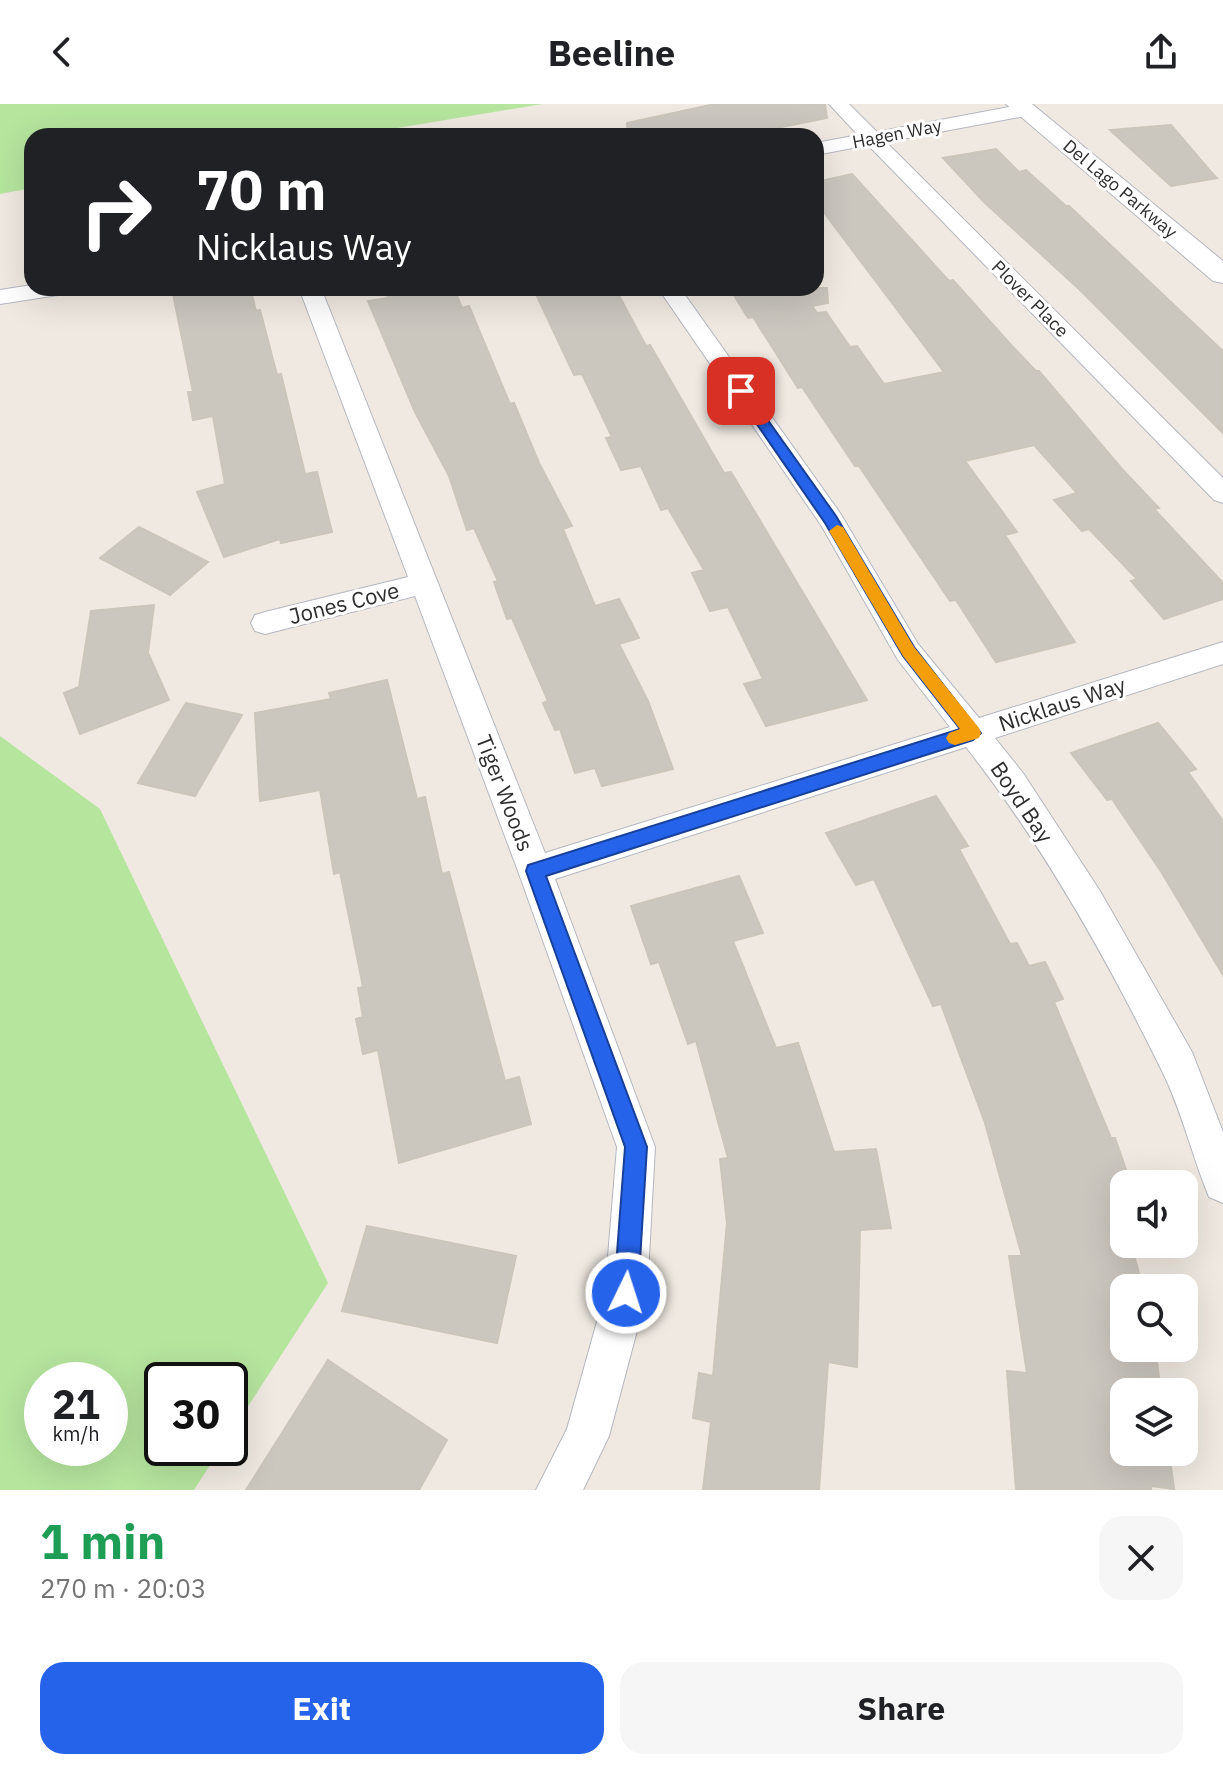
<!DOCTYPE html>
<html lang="en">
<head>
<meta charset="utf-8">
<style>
	body { margin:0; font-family:"IBM Plex Sans",sans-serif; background:#f6f6f6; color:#202124; height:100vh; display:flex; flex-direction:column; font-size:30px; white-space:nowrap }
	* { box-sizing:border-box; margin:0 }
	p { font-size:26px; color:#757577 }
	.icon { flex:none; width:44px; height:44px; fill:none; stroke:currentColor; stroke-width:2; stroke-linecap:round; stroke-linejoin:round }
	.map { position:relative; height:1386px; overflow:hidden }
	.details { display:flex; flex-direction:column; background:#fff; flex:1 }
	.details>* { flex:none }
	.top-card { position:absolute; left:24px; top:24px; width:800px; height:168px; border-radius:24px; box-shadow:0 8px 32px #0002; background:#202124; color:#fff; overflow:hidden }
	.buttons { position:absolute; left:1110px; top:1066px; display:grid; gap:16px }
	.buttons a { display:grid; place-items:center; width:88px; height:88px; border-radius:16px; background:#fff; box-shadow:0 8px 32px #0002; font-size:40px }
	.speed { position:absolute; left:24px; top:1258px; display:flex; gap:16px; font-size:40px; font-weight:700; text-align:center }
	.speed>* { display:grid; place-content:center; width:104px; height:104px; border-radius:50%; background:#fff; box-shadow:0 8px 32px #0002; line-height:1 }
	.speed small { font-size:20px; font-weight:400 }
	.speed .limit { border:4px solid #111; border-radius:12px; background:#fff; color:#111 }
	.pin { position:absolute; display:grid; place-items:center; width:68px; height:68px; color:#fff; margin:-34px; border-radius:16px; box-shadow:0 4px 12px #0006 }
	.me { position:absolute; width:88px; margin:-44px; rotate:4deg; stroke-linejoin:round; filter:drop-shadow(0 0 6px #0008) }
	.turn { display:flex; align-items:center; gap:28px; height:168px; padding:0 40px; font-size:36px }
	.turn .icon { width:104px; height:104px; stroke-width:2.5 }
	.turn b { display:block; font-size:56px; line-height:68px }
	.round { display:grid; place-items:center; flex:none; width:84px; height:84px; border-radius:24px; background:#f6f6f6 }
	.head { display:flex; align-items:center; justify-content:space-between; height:136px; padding:0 40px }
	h1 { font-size:48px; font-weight:800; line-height:60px; color:#1e9e55 }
	.cta { display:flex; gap:16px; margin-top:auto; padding:16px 40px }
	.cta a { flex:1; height:92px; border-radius:24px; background:#2563eb; color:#fff; font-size:32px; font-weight:800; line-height:92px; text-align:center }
	.cta a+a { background:#f6f6f6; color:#202124 }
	header { display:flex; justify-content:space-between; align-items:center; height:104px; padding:0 40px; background:#fff; font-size:36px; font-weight:800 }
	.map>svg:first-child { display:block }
	.green { fill:#b6e59e; fill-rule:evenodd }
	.building { fill:#cbc7bf; stroke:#cbc5ba; stroke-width:2 }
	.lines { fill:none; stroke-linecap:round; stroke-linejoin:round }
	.minor-casing { stroke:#b4b7c1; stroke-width:2 }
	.tertiary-casing { stroke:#b4b7c1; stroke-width:2 }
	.minor { fill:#fff; fill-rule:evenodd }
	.tertiary { fill:#fff; fill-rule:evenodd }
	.route { fill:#2563eb; stroke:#184099; stroke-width:2 }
	.slow { fill:#f59e0b }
	.labels { text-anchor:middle; stroke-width:6; stroke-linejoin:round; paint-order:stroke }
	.far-street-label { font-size:18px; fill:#2e2e2e; stroke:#fff }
	.street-label { font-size:22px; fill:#2e2e2e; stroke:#fff }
</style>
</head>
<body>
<header><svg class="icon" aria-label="back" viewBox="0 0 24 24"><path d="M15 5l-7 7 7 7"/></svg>Beeline<svg class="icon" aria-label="share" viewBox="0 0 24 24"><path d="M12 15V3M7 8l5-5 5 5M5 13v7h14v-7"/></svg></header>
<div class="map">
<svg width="1223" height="1386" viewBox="0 0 1223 1386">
	<rect width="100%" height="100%" fill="#efe9e1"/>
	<g class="green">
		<polygon points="0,0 542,0 349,32 32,32 32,84 0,90"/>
		<path d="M0 632 100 705 328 1179 230 1330V1276H162V1344H221L194 1386H0ZM110 1276V1344H42V1276Z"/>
	</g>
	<g class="building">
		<polygon points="715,0 825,0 827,14 737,32 628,32 627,19"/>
		<polygon points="1171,21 1211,68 1217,74 1171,82 1110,26"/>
		<polygon points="996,45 1019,68 1026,66 1066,102 1069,102 1223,247 1223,329 1080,186 984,98 943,54"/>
		<polygon points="852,70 949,177 953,176 1012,242 1036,267 1039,267 1122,365 1159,404 1154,405 1223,479 1223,495 1164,515 1131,477 1137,475 1089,425 1082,427 1054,396 1077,389 1034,341 965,357 1017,428 1005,431 1075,538 996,558 956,496 950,497 859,362 855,362 802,283 798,284 753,213 748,214 732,188 737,187 735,184 827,184 828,199 812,202 817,209 826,208 850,243 857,242 884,280 944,268 816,98 816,78"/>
		<polygon points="210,184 250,184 256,207 260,206 277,271 281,270 305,370 317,368 332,428 281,439 280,435 224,453 197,388 225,380 213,312 193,316 188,288 193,288 173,190"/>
		<polygon points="385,184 454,184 462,204 469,202 510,300 514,299 539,359 572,422 563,425 595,502 619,495 639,534 619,540 648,597 673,665 602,682 595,664 575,669 560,625 555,626 543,599 548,597 512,514 507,515 494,478 498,477 474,424 467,426 449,372 415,308 368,197 388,194"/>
		<polygon points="566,184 615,184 646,242 650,241 724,369 731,368 867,596 766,622 744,580 763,575 728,503 710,507 692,469 704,466 668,404 661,406 641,362 621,366 606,334 612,333 582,270 574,271 536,190"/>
		<polygon points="139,423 208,458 170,491 100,454"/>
		<polygon points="154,501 148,549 169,596 80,630 64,589 79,583 91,507"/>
		<polygon points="387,576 417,695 425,693 442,770 449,768 505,977 519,973 531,1020 399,1059 378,946 363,950 356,915 363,913 358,884 363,883 340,768 334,770 320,686 260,697 255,609 331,595 329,589"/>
		<polygon points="186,599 242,611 195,692 138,679"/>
		<polygon points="1158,619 1196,665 1188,668 1223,717 1223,871 1162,769 1112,695 1107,696 1071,649"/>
		<polygon points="936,692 968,742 959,745 1010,840 1017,839 1029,862 1045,858 1063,895 1054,898 1111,1034 1115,1034 1131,1080 1124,1080 1124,1086 1114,1087 1124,1118 1124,1140 1131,1140 1143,1184 1124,1184 1124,1244 1155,1244 1161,1288 1124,1288 1124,1348 1169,1348 1174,1385 1151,1382 1151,1386 1016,1386 1007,1267 1027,1269 1009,1152 1022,1152 985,1019 941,900 933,902 874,775 856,781 826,729"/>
		<polygon points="739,772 763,829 733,837 776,944 798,939 834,1048 876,1045 891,1124 860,1126 857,1263 828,1258 819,1386 703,1386 711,1318 693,1314 699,1269 713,1272 727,1119 720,1055 728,1054 696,937 688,940 659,858 651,860 631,802"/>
		<polygon points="367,1122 516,1152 497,1239 342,1207"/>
		<polygon points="328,1256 447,1336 419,1386 246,1386"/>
	</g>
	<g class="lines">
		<g class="minor-casing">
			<g id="minor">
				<polygon points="829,0 849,0 877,28 1025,0 1032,2 1034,6 1025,12 886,38 1223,374 1223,399 1214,396 868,41 816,51 816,39 858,31"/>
				<polygon points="32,181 32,184 69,184 58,191 0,200 0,186"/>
				<path d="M299 184H321L545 749 950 623 898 556 821 421 658 184H680L840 409 918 540 979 614 1223 538V560L995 634 1023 669 1100 787 1192 948 1223 1028V1099L1209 1093C1192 1052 1182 1007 1162 967 1107 855 1043 741 966 643L555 775 655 1043 647 1189 609 1332 583 1386H536L567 1325 605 1189 617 1043 518 767 415 492 265 530 255 527 251 519 255 511 265 508 408 473Z"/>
			</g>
		</g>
		<g class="tertiary-casing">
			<polygon id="tertiary" points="1006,0 1032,0 1223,157 1223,179 1213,177"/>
		</g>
		<use href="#minor" class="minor"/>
		<use href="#tertiary" class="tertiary"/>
	</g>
	<polygon class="route" points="741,283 745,284 836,412 914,543 981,629 973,636 546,772 647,1043 638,1189 634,1197 626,1200 618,1197 614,1189 625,1043 526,767 528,761 960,625 903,552 825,419 734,287"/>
	<polygon class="slow" points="837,421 843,423 914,543 979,624 981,629 979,634 955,641 949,639 946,634 949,629 960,625 903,552 829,427"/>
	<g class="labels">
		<g class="far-street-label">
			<text transform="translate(897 30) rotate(-11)" y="6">Hagen Way</text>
			<text transform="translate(1120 85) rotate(40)" y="6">Del Lago Parkway</text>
			<text transform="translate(1030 195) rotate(45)" y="6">Plover Place</text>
		</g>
		<g class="street-label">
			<text transform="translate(344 499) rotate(-14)" y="8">Jones Cove</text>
			<text transform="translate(1062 600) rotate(-18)" y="8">Nicklaus Way</text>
			<text transform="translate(505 689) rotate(69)" y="8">Tiger Woods</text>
			<text transform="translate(1022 698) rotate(56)" y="8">Boyd Bay</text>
		</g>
	</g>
</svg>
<div class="buttons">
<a><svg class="icon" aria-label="sound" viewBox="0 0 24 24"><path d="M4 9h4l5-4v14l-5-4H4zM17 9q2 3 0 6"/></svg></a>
<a><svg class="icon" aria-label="search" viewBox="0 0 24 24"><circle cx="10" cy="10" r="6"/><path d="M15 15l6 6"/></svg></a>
<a><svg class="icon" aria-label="layers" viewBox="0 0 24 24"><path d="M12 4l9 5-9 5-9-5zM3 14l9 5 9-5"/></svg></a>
</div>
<div class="speed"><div>21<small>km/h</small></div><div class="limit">30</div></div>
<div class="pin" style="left:741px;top:287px;background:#d93025"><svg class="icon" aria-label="arrive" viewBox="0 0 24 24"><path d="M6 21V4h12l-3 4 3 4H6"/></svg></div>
<svg class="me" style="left:626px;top:1189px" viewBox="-20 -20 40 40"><circle r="17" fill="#2563eb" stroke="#fff" stroke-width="3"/><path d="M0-11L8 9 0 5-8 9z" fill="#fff"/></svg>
<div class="top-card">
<div class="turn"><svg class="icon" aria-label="right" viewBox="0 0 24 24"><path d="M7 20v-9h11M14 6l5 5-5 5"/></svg><div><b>70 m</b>Nicklaus Way</div></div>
</div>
</div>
<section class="details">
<div class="head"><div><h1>1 min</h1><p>270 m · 20:03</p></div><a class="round"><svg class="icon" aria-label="close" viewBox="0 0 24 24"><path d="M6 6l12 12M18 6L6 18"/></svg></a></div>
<div class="cta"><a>Exit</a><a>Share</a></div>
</section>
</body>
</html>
